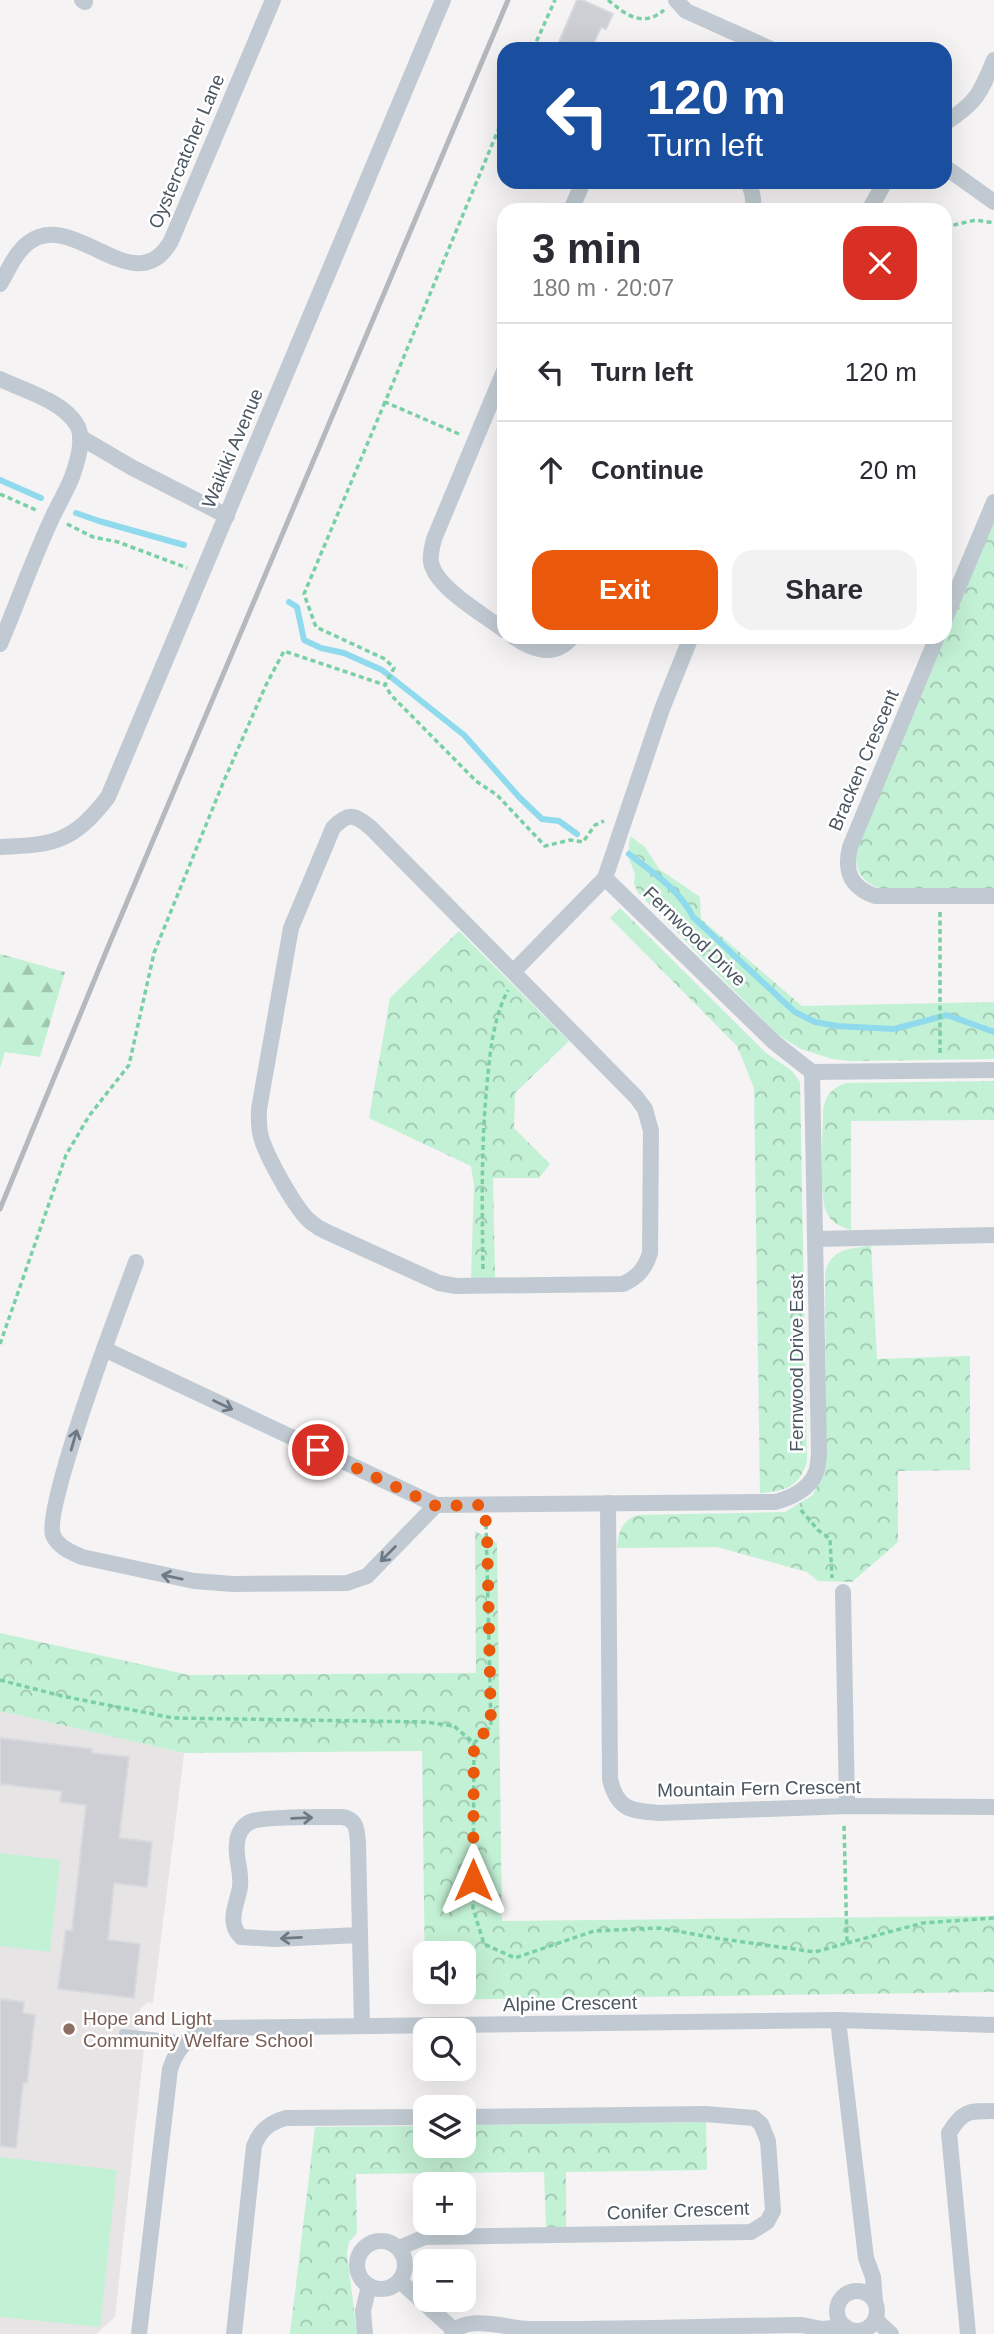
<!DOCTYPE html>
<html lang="en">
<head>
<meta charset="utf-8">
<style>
	body { margin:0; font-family:Helvetica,sans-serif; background:#f2f2f3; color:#2b2b33; height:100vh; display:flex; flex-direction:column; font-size:26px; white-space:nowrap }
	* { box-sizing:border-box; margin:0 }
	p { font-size:23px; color:#7c7c81 }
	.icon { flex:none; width:38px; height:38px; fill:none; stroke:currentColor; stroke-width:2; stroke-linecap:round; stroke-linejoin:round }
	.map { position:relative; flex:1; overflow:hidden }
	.drawer { position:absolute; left:497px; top:203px; width:455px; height:441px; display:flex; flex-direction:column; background:#fff; border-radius:21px; box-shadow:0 7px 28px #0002 }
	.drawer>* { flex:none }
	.guide { position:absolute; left:497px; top:42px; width:455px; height:147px; border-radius:21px; box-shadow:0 7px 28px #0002; background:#1a4fa0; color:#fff; overflow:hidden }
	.fabs { position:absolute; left:413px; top:1941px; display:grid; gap:14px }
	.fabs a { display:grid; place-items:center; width:63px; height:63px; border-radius:14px; background:#fff; box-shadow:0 7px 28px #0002; font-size:35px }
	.pin { position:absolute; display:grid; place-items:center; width:60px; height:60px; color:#fff; margin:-30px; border:4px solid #fff; border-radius:50%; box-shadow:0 2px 7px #0007 }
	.me { position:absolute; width:77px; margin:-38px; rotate:0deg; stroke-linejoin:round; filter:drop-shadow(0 0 5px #0008) }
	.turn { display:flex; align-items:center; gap:24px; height:147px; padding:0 35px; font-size:32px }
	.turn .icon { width:91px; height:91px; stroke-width:2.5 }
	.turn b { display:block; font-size:49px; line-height:60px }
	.round { display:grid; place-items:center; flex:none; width:74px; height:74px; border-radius:21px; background:#f2f2f3 }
	.headline { display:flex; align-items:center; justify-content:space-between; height:119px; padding:0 35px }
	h1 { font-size:42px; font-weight:600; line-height:52px }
	.button { display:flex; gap:14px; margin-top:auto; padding:14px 35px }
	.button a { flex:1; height:80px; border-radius:21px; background:#ea580c; color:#fff; font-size:28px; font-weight:600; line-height:80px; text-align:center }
	.button a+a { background:#f2f2f3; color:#2b2b33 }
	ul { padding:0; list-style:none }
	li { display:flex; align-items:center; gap:21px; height:98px; padding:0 35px; border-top:2px solid #e1e1e2 }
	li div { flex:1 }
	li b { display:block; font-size:26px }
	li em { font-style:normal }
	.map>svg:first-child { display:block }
	.education { fill:#e6e4e5 }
	.green { fill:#c3f1d5 }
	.forest { fill:url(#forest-firs) }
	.park { fill:url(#park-crowns) }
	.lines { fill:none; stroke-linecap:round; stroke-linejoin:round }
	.stream { stroke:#90daee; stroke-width:6 }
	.building { fill:#cdcfd5; stroke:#d7d9de; stroke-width:2 }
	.path { stroke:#7ad0a6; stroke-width:3.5; stroke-dasharray:5 3.5; stroke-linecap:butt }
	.service { stroke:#c1cad2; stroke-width:8 }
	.minor { stroke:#c1cad2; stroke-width:16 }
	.rail { stroke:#b5b8bd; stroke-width:5 }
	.oneway { stroke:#6e7983 }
	.route { stroke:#ea580c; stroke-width:12; stroke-dasharray:0 21.6 }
	.education-dot { fill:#8d6e63; stroke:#fff; stroke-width:2.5 }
	.labels { text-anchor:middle; stroke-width:5; stroke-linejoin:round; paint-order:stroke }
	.street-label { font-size:19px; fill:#4a5661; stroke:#fff }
	.education-label { font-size:19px; fill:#785e54; stroke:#fff; text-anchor:start }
</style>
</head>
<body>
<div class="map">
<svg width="994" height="2334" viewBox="0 0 994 2334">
	<defs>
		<pattern id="forest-firs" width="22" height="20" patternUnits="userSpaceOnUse" patternTransform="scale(1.75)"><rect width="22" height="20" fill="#c3f1d5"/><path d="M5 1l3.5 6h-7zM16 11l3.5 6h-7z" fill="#a0c6b0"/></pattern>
		<pattern id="park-crowns" width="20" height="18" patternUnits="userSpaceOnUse" patternTransform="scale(1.75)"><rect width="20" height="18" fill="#c3f1d5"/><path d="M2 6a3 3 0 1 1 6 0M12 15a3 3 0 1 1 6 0" fill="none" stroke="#a0c6b0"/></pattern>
	</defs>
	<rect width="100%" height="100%" fill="#f5f3f3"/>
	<polygon class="education" points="0,1711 184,1753 153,2003 148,2002 140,2009 137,2048 144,2048 115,2317 96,2334 0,2334"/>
	<g class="green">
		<polygon points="0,1853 60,1860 50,1952 0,1946"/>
		<polygon points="0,2157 117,2170 100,2327 0,2317"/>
	</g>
	<polygon class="forest" points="0,954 65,972 40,1057 5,1052 0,1068"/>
	<g class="park">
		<path d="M994 522V888H879C861 882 854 868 856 850Z"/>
		<polygon points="630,836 645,847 659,869 700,897 701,919 802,1006 994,1002 994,1059 851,1061 832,1059 801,1049 778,1035 638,893 634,883 635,874 628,856"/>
		<path d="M620 908 766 1053 791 1070 800 1082 807 1461C799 1488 785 1491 760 1493L754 1088 737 1046 610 918Z"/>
		<polygon points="459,931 569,1041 515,1093 514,1128 550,1164 539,1178 493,1178 495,1278 471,1278 474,1186 471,1166 369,1118 390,998"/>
		<path d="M994 1081V1120L851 1121V1230C840 1227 830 1222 826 1211 819 1195 823 1133 823 1112 824 1097 831 1088 846 1083Z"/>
		<path d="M871 1246 877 1359 970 1356V1470L898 1471V1542L852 1582 818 1581 807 1572 717 1547 617 1548C619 1531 621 1522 637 1515L785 1512 813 1495 826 1465 825 1273C831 1249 849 1248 871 1246Z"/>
		<polygon points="475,1531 497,1543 502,1921 994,1916 994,1992 426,2000 425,1992 464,1992 464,1953 425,1953 425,1978 422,1751 184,1753 0,1711 0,1633 189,1675 476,1673"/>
		<polygon points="706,2122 707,2170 566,2172 566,2227 546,2227 544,2172 356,2174 357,2233 349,2242 347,2253 357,2334 290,2334 315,2127 425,2126 425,2146 464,2146 464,2125"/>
	</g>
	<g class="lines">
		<g class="stream">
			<polyline points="0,480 41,498"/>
			<polyline points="76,513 99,521 184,545"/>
			<polyline points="289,602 297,607 304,640 321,648 344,653 382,670 464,735 520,798 542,819 559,821 577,834"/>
			<path d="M629 854C652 872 680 890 693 917L784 1002 795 1012 815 1022 837 1026 894 1029 947 1015 994 1032"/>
		</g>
	</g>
	<g class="building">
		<polygon points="577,0 582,0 613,14 606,29 601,27 591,49 556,49"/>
		<polygon points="0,1738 92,1749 92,1753 129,1757 119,1838 152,1842 147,1887 114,1883 108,1940 140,1944 134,1998 58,1989 66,1930 72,1931 86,1805 60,1802 62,1791 0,1784"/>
		<polygon points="0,1999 24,2002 23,2013 35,2015 27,2083 23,2083 16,2148 0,2146"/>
	</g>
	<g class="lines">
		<g class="path">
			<path d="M608 0C626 15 643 28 664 10"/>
			<polyline points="533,49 555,0"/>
			<polyline points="945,227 976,220 994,223"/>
			<polyline points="385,402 304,594 316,627 385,659 394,668 385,685 391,695 476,781 497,795 545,846 570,840 583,842 595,825 604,821"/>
			<polyline points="459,434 385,402 504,116"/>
			<polyline points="0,494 38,511"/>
			<polyline points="67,524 93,537 118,542 187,568"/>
			<polyline points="940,912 940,1054"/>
			<path d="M483 1269C482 1207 481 1146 487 1084 490 1052 493 1019 508 990"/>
			<polyline points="0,1344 66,1155 89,1116 129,1065 154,953 223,783 266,685 284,651 385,685"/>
			<polyline points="801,1510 818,1530 830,1539 832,1578"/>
			<polyline points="0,1680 62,1696 173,1718 426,1722 454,1726 474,1743 491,1726 486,1523"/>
			<polyline points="474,1743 473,1908 484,1944 515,1958 594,1931 660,1928 715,1938 815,1952 847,1943 844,1824"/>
			<polyline points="847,1943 923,1923 994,1918"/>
		</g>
		<polyline class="service" points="123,2033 187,2040"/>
		<g class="minor">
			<polyline points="82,0 85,2"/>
			<polyline points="676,0 686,11 771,49"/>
			<path d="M945 123C977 102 980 94 994 60"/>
			<polyline points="945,167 994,202"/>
			<path d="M747 182C753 190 754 200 753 210"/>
			<polyline points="571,210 583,182"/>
			<polyline points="869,210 885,182"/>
			<path d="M0 284C8 271 15 253 28 243 74 207 135 305 171 241L273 0"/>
			<path d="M504 371 434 539C432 547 430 554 431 562 435 587 484 615 504 630"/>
			<path d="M0 379C25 391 63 401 77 425 85 439 77 463 72 477 67 490 59 503 53 516 33 558 18 602 0 644"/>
			<polyline points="80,437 131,467 227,516"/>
			<polyline points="945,619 994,502"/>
			<path d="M514 637C532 650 555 658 572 637"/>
			<path d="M937 637 850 847C844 871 850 887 875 896H994"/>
			<path d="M0 847C55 845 73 842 108 797L443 0"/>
			<polyline points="605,878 775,1043 812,1072 994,1070"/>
			<path d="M513 972 371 828C355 814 348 812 333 828L291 928 259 1109C259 1118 258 1127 261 1137 267 1157 296 1211 312 1223 317 1227 322 1230 327 1232L439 1283 456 1286 623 1284C638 1277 645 1269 650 1253L651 1131 645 1109 636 1097 513 972 605 878 662 709 691 637"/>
			<polyline points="816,1239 994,1235"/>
			<polyline points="104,1349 136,1262"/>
			<path d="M608 1503 610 1779C617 1810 631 1811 660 1813L847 1806 994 1807"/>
			<path d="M436 1505 367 1576 347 1583 233 1584 194 1581 82 1557C71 1552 58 1547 53 1535 45 1514 94 1377 104 1349L436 1505 775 1502C791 1498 810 1489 816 1472 818 1468 818 1460 819 1455L812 1072"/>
			<polyline points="843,1592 847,1806"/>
			<path d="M359 1935 275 1939 241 1937C226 1922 237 1905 240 1887 242 1872 235 1858 237 1844 237 1835 242 1826 250 1822 261 1816 325 1817 342 1817 357 1819 357 1830 358 1843L362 2026"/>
			<polyline points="838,2020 866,2258 873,2277 875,2301"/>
			<circle cx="381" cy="2265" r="24"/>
			<polyline points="399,2248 425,2237 751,2232 767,2222 773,2211 768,2141 761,2124 754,2118 705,2114 464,2117"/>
			<polyline points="400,2281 454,2330"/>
			<circle cx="857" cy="2311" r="20"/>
			<polyline points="876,2320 891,2334"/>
			<path d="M139 2334 170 2069C177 2047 191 2033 214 2028L838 2020 994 2025"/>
			<path d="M234 2334 254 2146C260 2130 270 2122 286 2118L425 2117"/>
			<polyline points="365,2334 363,2311 369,2286"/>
			<path d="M452 2334C465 2314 507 2328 528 2329 619 2330 711 2326 802 2325L822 2329 846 2327"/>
			<path d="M968 2334 949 2133C963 2110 969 2111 994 2111"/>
		</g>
		<polyline class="rail" points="0,1209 108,947 508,0"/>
	</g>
	<defs><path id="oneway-shaft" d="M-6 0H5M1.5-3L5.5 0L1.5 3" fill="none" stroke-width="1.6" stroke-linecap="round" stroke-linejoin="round" transform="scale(1.75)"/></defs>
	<g class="oneway">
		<use href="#oneway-shaft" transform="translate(223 1405) rotate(25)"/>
		<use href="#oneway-shaft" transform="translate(74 1440) rotate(-74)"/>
		<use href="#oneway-shaft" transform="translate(388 1554) rotate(135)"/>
		<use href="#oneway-shaft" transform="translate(172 1577) rotate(-168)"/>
		<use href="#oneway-shaft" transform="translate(302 1818) rotate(-2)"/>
		<use href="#oneway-shaft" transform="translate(291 1938) rotate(177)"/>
	</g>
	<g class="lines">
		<polyline class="route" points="318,1450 436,1506 484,1505 487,1532 491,1726 474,1743 473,1880"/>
	</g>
	<circle class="education-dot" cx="69" cy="2029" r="7"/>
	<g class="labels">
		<g class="street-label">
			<text transform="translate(186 151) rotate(-67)" y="7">Oystercatcher Lane</text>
			<text transform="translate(232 448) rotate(-67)" y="7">Waikiki Avenue</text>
			<text transform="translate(863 760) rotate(-67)" y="7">Bracken Crescent</text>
			<text transform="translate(695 936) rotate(44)" y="7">Fernwood Drive</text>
			<text transform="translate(796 1363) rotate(-90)" y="7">Fernwood Drive East</text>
			<text transform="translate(759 1788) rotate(-1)" y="7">Mountain Fern Crescent</text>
			<text transform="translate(570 2003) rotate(-1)" y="7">Alpine Crescent</text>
			<text transform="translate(678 2210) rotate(-2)" y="7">Conifer Crescent</text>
		</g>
		<g class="education-label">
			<text x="83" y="2025">Hope and Light<tspan x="83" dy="22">Community Welfare School</tspan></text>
		</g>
	</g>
</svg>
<div class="fabs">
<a><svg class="icon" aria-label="sound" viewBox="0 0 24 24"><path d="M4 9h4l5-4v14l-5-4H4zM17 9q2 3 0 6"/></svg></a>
<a><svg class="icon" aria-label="search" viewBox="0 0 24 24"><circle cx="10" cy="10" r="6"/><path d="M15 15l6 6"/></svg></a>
<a><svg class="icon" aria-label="layers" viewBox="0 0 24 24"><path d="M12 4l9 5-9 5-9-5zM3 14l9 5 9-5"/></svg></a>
<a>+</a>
<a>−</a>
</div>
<div class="pin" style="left:318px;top:1450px;background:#d93025"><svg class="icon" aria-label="arrive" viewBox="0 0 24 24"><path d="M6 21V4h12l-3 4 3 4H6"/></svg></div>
<svg class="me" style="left:473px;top:1880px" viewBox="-20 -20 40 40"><path d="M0-17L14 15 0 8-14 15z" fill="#ea580c" stroke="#fff" stroke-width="4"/></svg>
<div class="guide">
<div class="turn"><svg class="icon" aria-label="left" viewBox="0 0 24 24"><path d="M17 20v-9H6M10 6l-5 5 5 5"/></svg><div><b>120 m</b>Turn left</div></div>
</div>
<section class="drawer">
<div class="headline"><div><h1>3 min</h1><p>180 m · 20:07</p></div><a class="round" style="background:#d93025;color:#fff"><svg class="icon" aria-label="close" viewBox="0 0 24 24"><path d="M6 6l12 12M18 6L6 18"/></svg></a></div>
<ul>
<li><svg class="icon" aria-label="left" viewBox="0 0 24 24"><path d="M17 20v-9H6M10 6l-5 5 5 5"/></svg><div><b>Turn left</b></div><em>120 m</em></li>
<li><svg class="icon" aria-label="ahead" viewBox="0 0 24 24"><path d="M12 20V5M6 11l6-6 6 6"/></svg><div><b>Continue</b></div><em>20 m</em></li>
</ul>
<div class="button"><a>Exit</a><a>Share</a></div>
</section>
</div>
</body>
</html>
